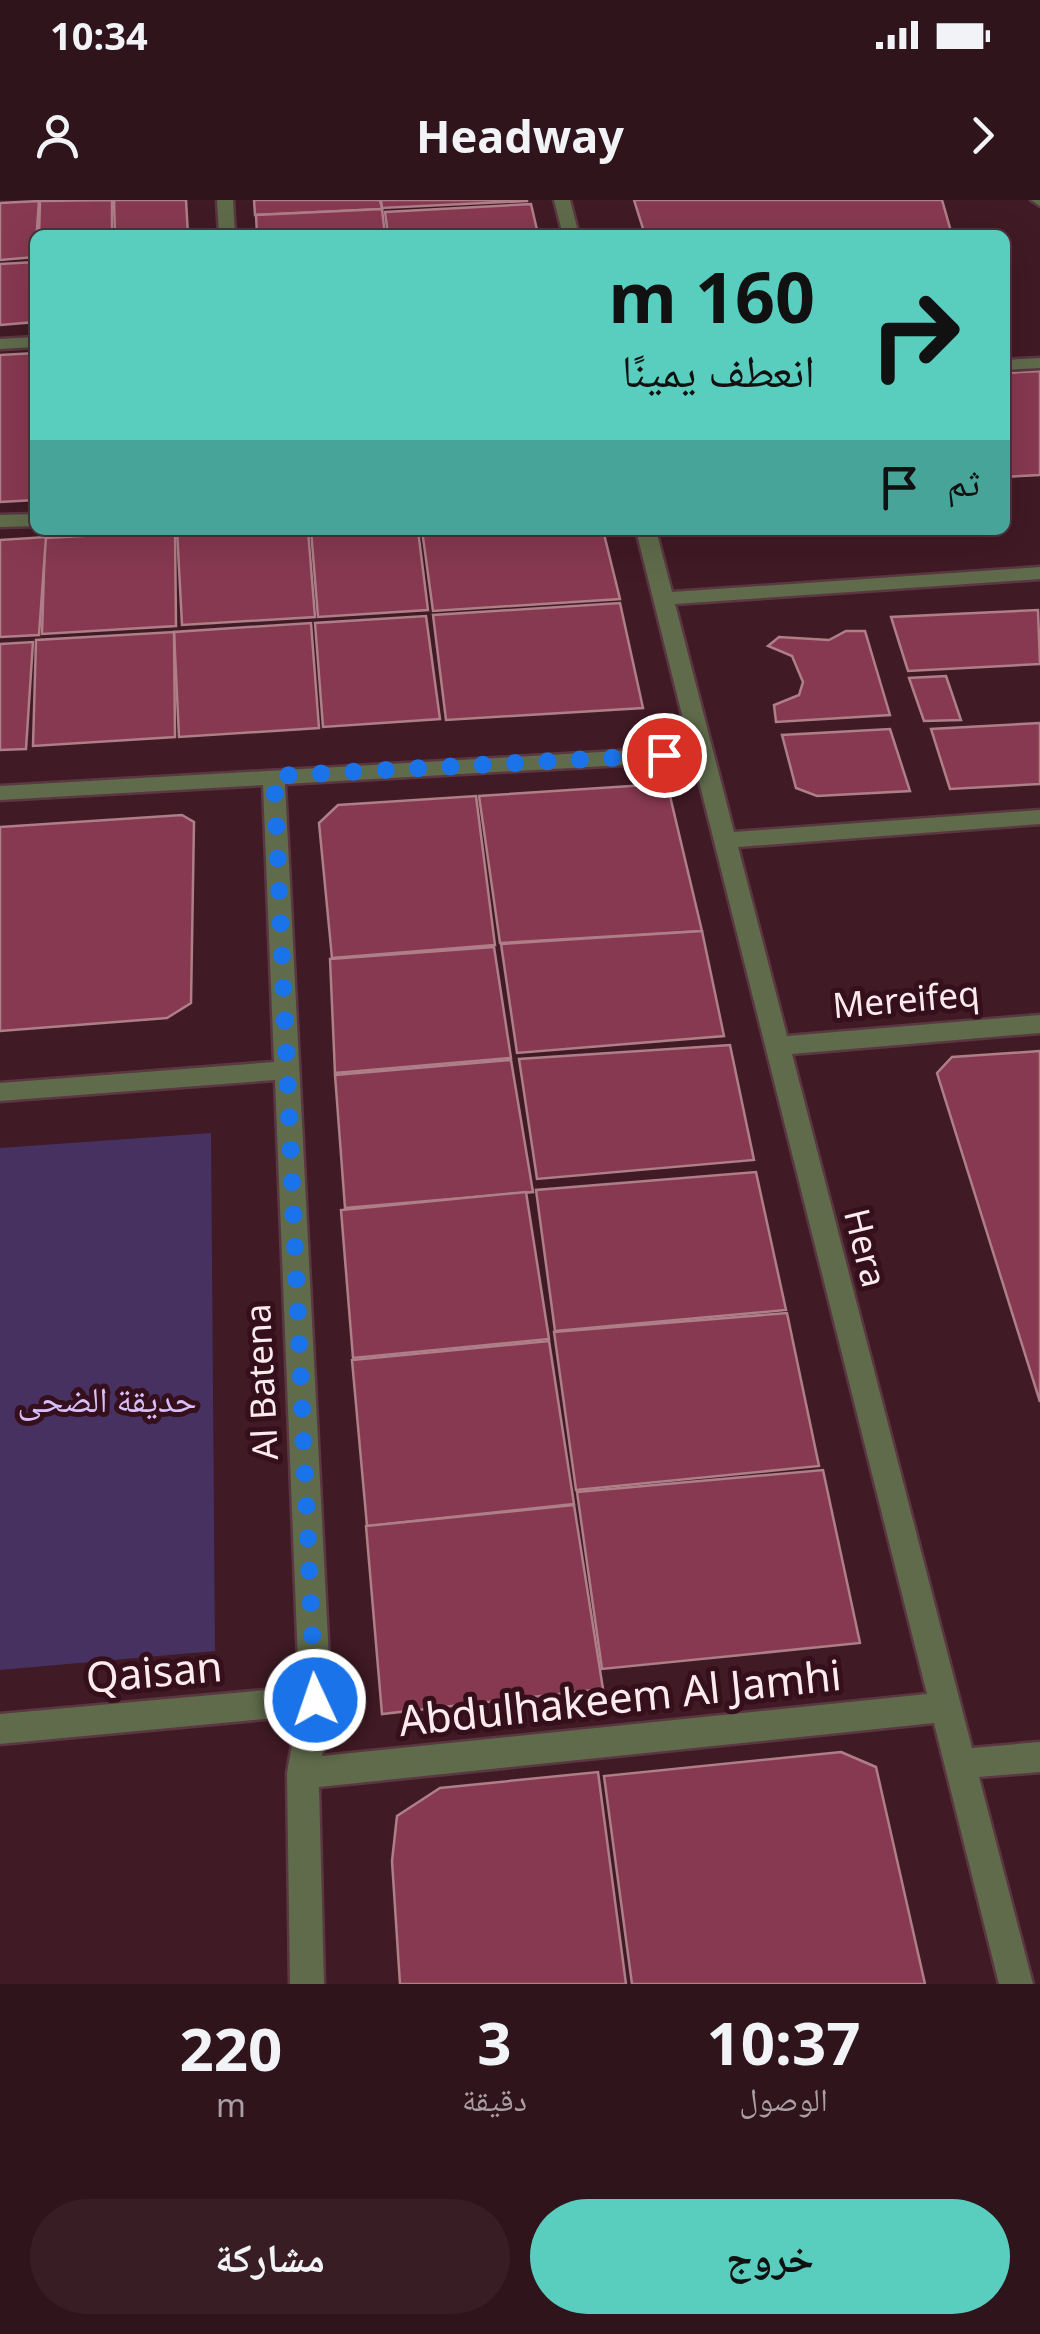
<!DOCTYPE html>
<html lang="ar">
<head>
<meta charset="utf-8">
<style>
	body { margin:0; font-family:"Noto Sans","Noto Naskh Arabic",sans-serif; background:#381d25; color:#f1f3f6; direction:rtl; height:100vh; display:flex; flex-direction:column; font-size:38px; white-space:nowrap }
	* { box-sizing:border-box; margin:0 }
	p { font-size:32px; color:#a89ea3 }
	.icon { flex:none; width:55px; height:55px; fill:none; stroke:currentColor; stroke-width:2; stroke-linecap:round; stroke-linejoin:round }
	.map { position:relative; height:1784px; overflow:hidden; direction:ltr }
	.sheet { display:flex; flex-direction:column; background:#30141c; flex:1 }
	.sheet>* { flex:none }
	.guide { position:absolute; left:30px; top:30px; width:980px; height:305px; border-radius:15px; box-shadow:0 10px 40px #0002,0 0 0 2px #4b333b; direction:rtl; background:#59cebe; color:#111; overflow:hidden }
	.pin { position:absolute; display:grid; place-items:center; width:85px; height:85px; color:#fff; margin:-42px; border:5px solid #fff; border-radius:50%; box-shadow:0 2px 10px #0007 }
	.me { position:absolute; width:110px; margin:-55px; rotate:357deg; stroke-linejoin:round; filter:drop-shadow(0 0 8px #0008) }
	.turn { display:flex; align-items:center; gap:35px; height:210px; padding:0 30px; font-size:45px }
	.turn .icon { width:130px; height:130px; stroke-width:2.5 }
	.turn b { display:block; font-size:70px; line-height:85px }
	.then { display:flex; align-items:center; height:95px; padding:0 30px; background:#0003; gap:20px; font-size:38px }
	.eta { display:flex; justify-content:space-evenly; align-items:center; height:170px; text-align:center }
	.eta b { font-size:60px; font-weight:700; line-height:70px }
	.button { display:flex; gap:20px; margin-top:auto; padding:20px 30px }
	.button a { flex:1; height:115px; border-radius:60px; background:#59cebe; color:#111; font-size:40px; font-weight:700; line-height:115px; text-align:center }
	.button a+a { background:#381d25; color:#f1f3f6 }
	.status { display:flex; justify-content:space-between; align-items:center; height:70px; padding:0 50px; background:#30141c; direction:ltr }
	.status svg { height:28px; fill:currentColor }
	header { display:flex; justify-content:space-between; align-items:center; height:130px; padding:0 30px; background:#30141c; font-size:45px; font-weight:700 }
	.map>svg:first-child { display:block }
	.green { fill:#463160 }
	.building { fill:#873951; stroke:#ae7e89; stroke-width:2.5 }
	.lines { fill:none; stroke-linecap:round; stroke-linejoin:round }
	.minor-casing { stroke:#5a3741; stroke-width:5 }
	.minor { fill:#606b4b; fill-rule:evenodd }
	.route { stroke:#1a73e8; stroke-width:18; stroke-dasharray:0 32.4 }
	.labels { text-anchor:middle; stroke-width:10; stroke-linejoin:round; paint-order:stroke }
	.street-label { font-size:35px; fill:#fbebef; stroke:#35101c }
	.park-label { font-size:35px; fill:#d6bff9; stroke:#35101c }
	.near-street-label { font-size:42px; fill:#fbebef; stroke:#35101c }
</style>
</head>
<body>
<div class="status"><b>10:34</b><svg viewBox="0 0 49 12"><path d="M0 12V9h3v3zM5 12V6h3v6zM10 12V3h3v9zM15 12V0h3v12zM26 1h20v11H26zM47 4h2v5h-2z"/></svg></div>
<header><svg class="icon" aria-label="forward" viewBox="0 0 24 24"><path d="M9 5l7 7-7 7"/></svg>Headway<svg class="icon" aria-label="person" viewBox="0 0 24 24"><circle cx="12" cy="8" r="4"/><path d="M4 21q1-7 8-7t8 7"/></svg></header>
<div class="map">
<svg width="1040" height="1784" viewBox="0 0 1040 1784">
	<rect width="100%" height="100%" fill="#401a25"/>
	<polygon class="green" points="211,933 215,1451 0,1470 0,948"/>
	<g class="building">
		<polygon points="112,0 112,35 39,35 40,1"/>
		<polygon points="114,0 186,0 188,35 115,35"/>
		<polygon points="254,0 380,0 382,9 255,15"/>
		<polygon points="381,0 527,0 527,1 382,8"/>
		<polygon points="634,0 942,0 952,35 645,35"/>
		<polygon points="39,1 35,57 0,60 0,3"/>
		<polygon points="531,4 538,34 388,35 385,12"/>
		<polygon points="382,9 385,35 257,35 256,15"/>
		<polygon points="35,62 35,122 0,125 0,64"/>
		<polygon points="35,153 35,300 0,302 0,155"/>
		<polygon points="1040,171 1040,275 1005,277 1005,173"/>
		<polygon points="177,330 308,330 315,417 182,425"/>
		<polygon points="311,330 418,330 428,410 318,417"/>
		<polygon points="422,330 603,330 620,399 433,411"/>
		<polygon points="175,331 176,426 42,434 45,338"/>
		<polygon points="46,337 39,435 0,437 0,340"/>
		<polygon points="620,403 643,508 446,520 433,415"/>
		<polygon points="1038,410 1040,464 908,471 891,417"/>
		<polygon points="426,416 440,519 323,527 315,423"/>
		<polygon points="311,423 319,528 179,537 174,432"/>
		<polygon points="846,431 865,431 890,515 776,522 774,505 799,495 803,482 792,456 768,446 779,437 829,440"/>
		<polygon points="174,432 175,537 33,546 36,440"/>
		<polygon points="33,442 26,549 0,550 0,444"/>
		<polygon points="946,476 961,520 924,521 909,478"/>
		<polygon points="1040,523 1040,584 950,589 931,529"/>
		<polygon points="890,529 910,591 817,596 796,588 782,535"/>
		<polygon points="646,585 670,596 702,731 500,743 479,596"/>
		<polygon points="476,596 495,745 332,758 319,623 338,605"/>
		<polygon points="182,615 194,622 191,803 167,818 0,831 0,627"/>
		<polygon points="702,731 724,836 517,853 501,744"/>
		<polygon points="494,747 511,858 335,873 330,759"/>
		<polygon points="730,845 754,960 537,979 519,859"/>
		<polygon points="1040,851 1040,1202 937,873 952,857"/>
		<polygon points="511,860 533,992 345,1008 335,875"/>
		<polygon points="756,972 786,1110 555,1131 536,990"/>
		<polygon points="526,992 549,1139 353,1158 341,1010"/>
		<polygon points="787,1113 819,1266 576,1290 554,1132"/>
		<polygon points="549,1141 574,1304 367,1326 352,1160"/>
		<polygon points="823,1270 860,1443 602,1469 577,1292"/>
		<polygon points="574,1305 603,1489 382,1514 366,1326"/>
		<polygon points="841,1552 876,1567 925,1784 632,1784 604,1576"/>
		<polygon points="598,1572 626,1784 400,1784 392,1661 397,1616 440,1588"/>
	</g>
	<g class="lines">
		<g class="minor-casing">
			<g id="minor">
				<polygon points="217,0 233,0 235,35 219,35"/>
				<polygon points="554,0 570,0 579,35 563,35"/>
				<polygon points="1031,0 1040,0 1040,6"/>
				<polygon points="35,137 35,147 0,149 0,139"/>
				<polygon points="1040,158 1040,168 1005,170 1005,160"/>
				<polygon points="35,314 35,326 0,327 0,315"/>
				<path d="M636 330H656L672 392 1040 367V379L675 404 734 632 1040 610V624L738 647 787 836 1040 815V833L792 854 972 1548 1040 1542V1572L979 1577 1033 1784H999L934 1523 319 1587 324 1784H290L287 1573 297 1516 0 1544V1514L299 1487 275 880 0 901V883L274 862 263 585 0 600V586L690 547ZM694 561 927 1494 322 1556 331 1500 285 584Z"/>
			</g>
		</g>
		<use href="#minor" class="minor"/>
	</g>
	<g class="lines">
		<polyline class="route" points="315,1500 274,576 664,555"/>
	</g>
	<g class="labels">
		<g class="street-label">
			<text transform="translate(906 800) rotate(-5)" y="12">Mereifeq</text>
			<text transform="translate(865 1048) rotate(76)" y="12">Hera</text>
			<text transform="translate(262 1182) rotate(-93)" y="12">Al Batena</text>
		</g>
		<g class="park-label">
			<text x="107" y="1212">حديقة الضحى</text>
		</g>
		<g class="near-street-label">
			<text transform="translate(154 1472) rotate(-5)" y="15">Qaisan</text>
			<text transform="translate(620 1498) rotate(-6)" y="15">Abdulhakeem Al Jamhi</text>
		</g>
	</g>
</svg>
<div class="pin" style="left:664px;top:555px;background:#d93025"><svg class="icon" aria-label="arrive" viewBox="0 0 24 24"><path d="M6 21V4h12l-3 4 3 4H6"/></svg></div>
<svg class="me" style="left:315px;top:1500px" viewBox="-20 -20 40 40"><circle r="17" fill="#1a73e8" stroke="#fff" stroke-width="3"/><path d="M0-11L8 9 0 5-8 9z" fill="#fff"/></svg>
<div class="guide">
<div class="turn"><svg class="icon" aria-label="right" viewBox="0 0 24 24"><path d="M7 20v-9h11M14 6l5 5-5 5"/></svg><div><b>160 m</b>انعطف يمينًا</div></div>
<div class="then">ثم<svg class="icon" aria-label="arrive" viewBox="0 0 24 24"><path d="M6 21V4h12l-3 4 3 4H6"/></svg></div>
</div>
</div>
<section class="sheet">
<div class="eta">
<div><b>10:37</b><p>الوصول</p></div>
<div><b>3</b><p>دقيقة</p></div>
<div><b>220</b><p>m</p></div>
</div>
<div class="button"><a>خروج</a><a>مشاركة</a></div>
</section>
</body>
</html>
